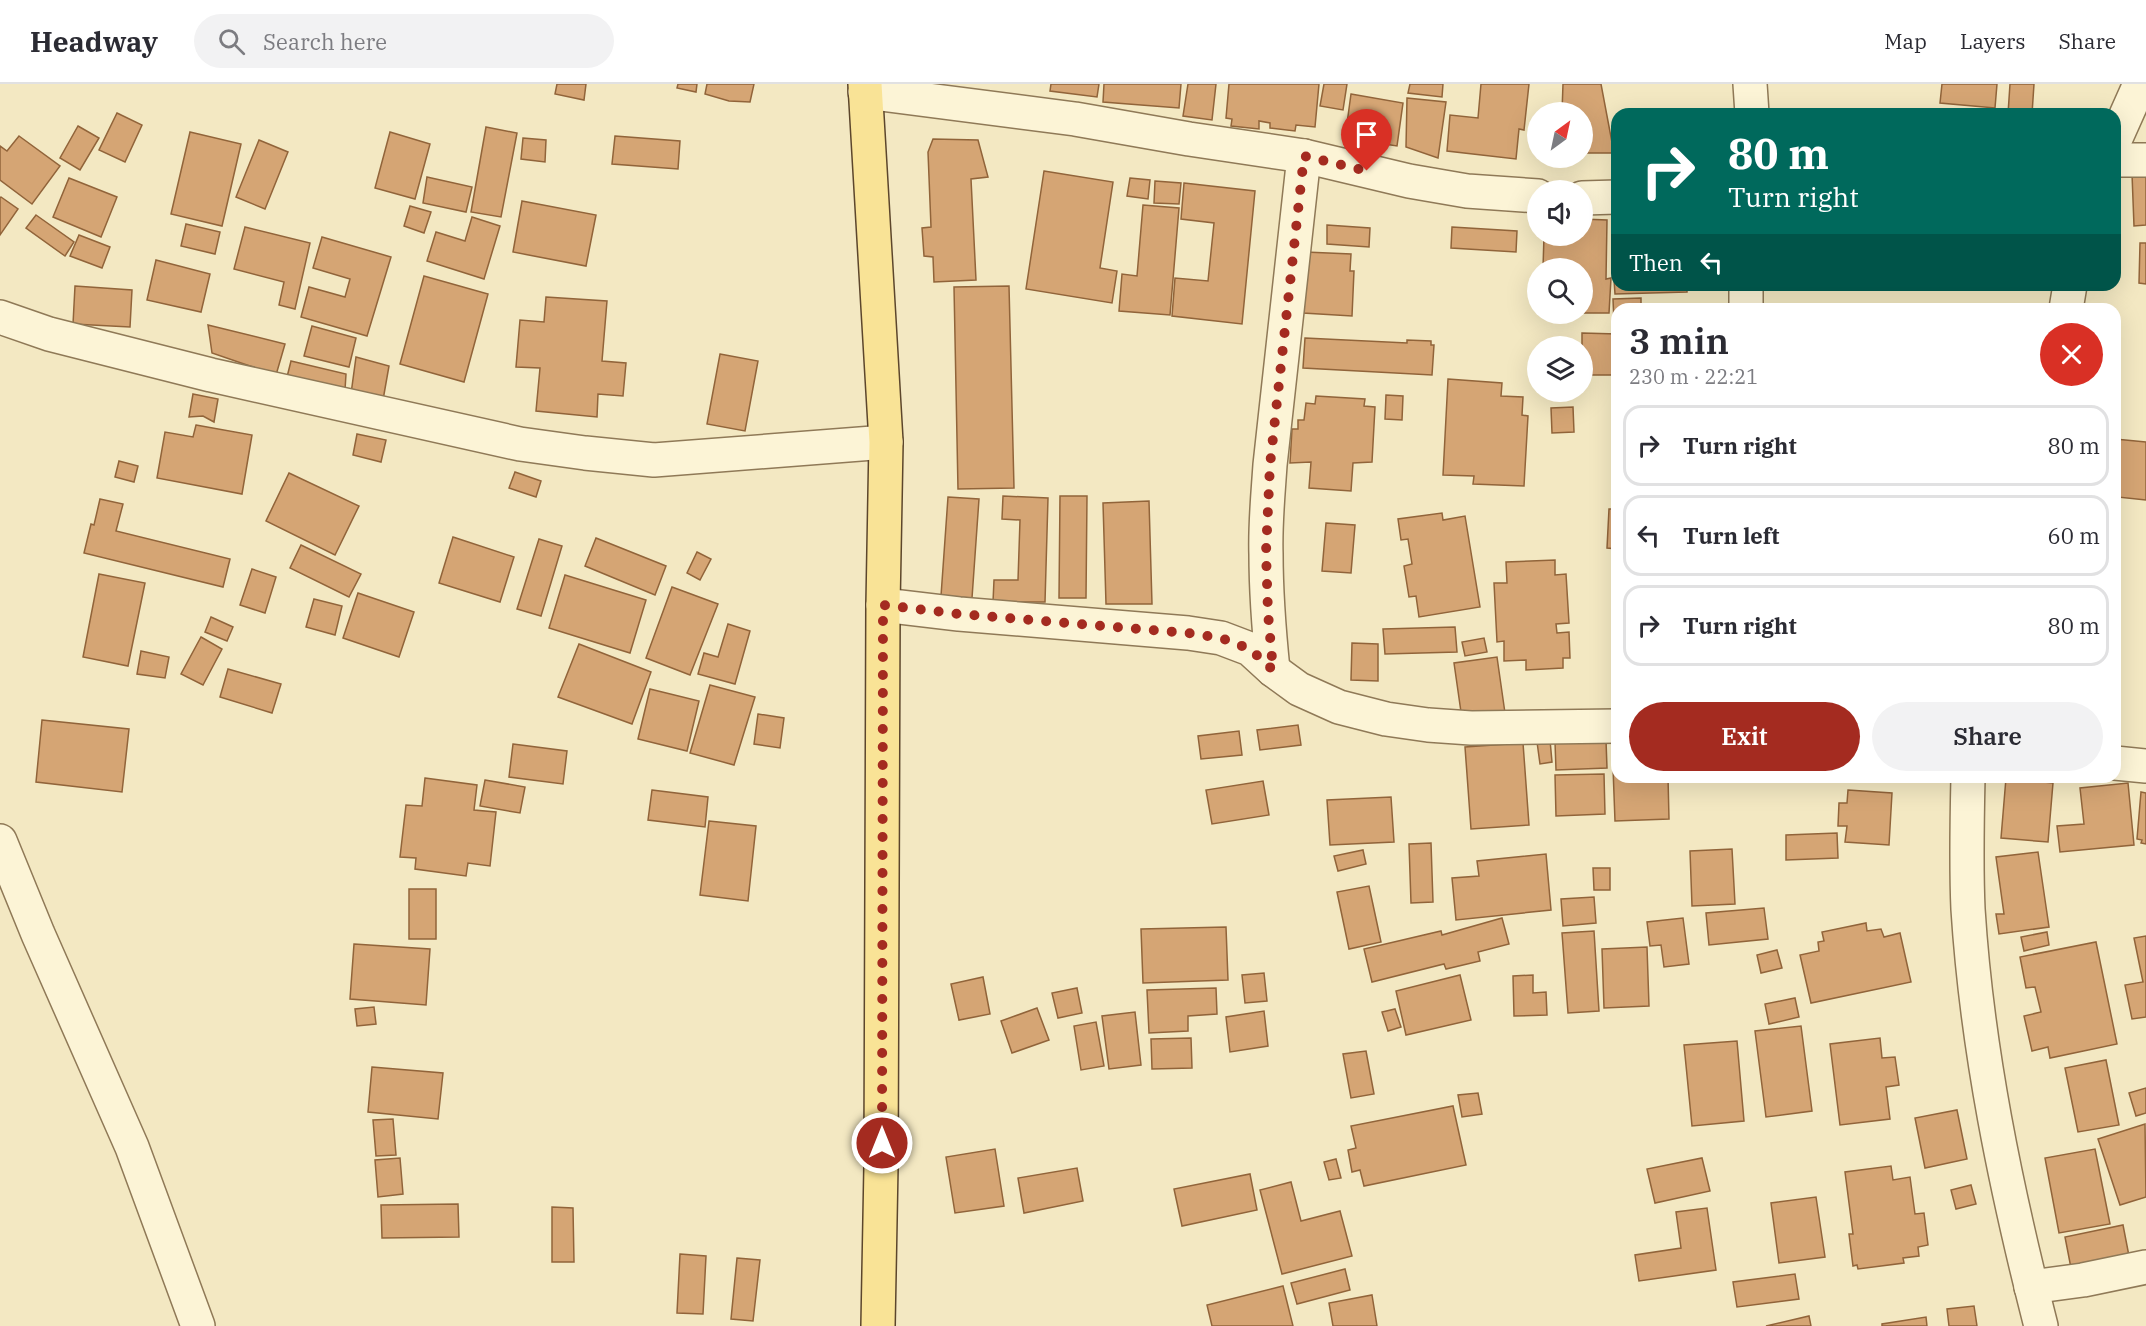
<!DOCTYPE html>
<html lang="en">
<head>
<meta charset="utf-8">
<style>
	body { margin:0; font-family:"IBM Plex Serif",serif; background:#f2f2f3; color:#2b2b33; height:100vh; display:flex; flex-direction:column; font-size:22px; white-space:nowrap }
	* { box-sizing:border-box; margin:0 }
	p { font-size:20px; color:#7c7c81 }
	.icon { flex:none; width:33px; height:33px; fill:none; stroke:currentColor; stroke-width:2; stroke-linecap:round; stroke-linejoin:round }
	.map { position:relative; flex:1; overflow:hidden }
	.details { position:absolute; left:1611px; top:219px; width:510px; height:480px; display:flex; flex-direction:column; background:#fff; border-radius:18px; box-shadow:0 6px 24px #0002 }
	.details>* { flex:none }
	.guide { position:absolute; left:1611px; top:24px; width:510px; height:183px; border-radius:18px; box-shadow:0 6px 24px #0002; background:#00695c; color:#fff; overflow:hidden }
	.needle { width:39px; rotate:33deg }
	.buttons { position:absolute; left:1527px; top:18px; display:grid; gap:12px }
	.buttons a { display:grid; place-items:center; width:66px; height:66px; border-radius:50%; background:#fff; box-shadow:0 6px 24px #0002; font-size:30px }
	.pin { position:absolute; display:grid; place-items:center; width:51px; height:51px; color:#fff; margin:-62px -26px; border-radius:50% 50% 50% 0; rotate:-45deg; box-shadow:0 0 6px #0007 }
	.pin .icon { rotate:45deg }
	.me { position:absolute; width:66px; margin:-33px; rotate:0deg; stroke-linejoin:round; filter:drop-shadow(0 0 4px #0008) }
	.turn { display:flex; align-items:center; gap:21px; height:126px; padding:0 18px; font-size:27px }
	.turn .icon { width:78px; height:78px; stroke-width:2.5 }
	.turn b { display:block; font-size:42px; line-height:51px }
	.then { display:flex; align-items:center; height:57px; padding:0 18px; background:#0003; gap:12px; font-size:22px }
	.round { display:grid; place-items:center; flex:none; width:63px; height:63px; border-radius:32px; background:#f2f2f3 }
	.headline { display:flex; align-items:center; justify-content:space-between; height:102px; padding:0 18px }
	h1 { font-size:36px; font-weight:600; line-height:45px }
	.action { display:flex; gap:12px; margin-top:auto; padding:12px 18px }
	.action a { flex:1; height:69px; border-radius:36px; background:#a42b20; color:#fff; font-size:24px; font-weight:600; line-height:69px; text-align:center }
	.action a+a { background:#f2f2f3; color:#2b2b33 }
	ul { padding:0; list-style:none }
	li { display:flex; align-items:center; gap:18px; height:81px; margin:0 12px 9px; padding:0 6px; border:3px solid #e1e1e2; border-radius:18px }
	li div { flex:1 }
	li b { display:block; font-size:22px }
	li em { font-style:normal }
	header { display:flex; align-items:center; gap:36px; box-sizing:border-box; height:84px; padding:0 30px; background:#fff; border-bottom:2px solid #e1e1e2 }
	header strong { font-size:28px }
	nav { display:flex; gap:33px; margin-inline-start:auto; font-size:21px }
	.search { width:420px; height:54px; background:#f2f2f3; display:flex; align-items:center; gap:15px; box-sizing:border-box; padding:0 21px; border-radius:33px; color:#7c7c81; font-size:22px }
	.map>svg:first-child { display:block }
	.building { fill:#d5a574; stroke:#91643a; stroke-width:1.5 }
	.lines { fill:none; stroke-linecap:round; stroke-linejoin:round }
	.minor-casing { stroke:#8f7957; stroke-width:36 }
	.major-casing { stroke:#5c462c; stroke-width:36 }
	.minor { stroke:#fcf4d6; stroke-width:33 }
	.major { stroke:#f9e396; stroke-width:33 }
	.route { stroke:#a42b20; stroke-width:10; stroke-dasharray:0 18 }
</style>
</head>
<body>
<header>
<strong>Headway</strong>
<div class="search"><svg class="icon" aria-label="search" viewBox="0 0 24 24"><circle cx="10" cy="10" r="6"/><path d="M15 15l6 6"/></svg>Search here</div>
<nav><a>Map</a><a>Layers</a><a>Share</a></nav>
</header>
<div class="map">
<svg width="2146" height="1242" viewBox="0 0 2146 1242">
	<rect width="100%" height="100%" fill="#f3e8c2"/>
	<g class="building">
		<polygon points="557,0 586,0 584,16 555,10"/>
		<polygon points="678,0 697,0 696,8 677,4"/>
		<polygon points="707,0 754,0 750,18 729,17 705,10"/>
		<polygon points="1051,0 1099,0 1097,13 1050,7"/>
		<polygon points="1104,0 1181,0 1179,24 1103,18"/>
		<polygon points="1188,0 1216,0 1212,36 1183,32"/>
		<polygon points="1229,0 1319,0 1315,43 1296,41 1295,47 1270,44 1270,39 1259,37 1259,45 1231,42 1232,35 1226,34"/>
		<polygon points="1324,0 1347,0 1343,26 1320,22"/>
		<polygon points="1410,0 1443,0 1442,13 1408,9"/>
		<polygon points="1481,0 1529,0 1524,46 1519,45 1516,75 1447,67 1450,31 1478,34"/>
		<polygon points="1563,0 1601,0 1614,69 1582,69 1582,28 1562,28"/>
		<polygon points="1942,0 1997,0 1995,24 1940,19"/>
		<polygon points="2010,0 2034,0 2032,30 2008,30"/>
		<polygon points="1351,10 1403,19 1397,62 1345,54"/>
		<polygon points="1407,14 1446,18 1438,74 1406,63"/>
		<polygon points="117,29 142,41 125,78 99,66"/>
		<polygon points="78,42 99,54 80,86 60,74"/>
		<polygon points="486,43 517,49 501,133 471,128"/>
		<polygon points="190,48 241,60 222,142 171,130"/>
		<polygon points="390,48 430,60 415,115 375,104"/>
		<polygon points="19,52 60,82 32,120 0,96 0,62 7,67"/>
		<polygon points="615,52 680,57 678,85 612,80"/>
		<polygon points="523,54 546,56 545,78 521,75"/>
		<polygon points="933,55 978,56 988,93 971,95 976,196 934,198 933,173 924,172 922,144 931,143 928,68"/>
		<polygon points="259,56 288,68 265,125 236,113"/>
		<polygon points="1044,87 1113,98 1100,184 1117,187 1112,219 1026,205"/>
		<polygon points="2132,90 2146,90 2146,141 2134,142"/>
		<polygon points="427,93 472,103 466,128 423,119"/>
		<polygon points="69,94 117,113 101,153 53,133"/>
		<polygon points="1130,94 1150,96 1148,115 1127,112"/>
		<polygon points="1155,97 1181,99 1179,120 1154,119"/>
		<polygon points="1184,99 1255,107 1242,240 1172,232 1175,194 1208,197 1214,139 1181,135"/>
		<polygon points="1,113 18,125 0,151 0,114"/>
		<polygon points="522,117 596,131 586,182 513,168"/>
		<polygon points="1143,121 1179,124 1170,231 1119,227 1122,190 1137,192"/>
		<polygon points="410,122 431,128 424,149 404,142"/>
		<polygon points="36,131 74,158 65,172 26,144"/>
		<polygon points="472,133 500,142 484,195 427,177 436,148 465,157"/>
		<polygon points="1582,135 1607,136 1606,195 1611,194 1609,229 1582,229 1582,184 1543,184 1544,152 1582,152"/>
		<polygon points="186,140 220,148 215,170 181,162"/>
		<polygon points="1327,141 1370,144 1369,163 1327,160"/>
		<polygon points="245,143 310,159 295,225 279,221 284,198 234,185"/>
		<polygon points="1452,143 1517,147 1516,168 1451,164"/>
		<polygon points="79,151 110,163 102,184 70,172"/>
		<polygon points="322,153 391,173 367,252 301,233 309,203 345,213 350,195 313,184"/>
		<polygon points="2140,159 2146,159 2146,200 2139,199"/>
		<polygon points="1305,168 1351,170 1350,187 1354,187 1352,232 1303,229"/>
		<polygon points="156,176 210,190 201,228 147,216"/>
		<polygon points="1613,181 1617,181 1617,201 1687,201 1687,208 1615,210"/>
		<polygon points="424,192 488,210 464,298 400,280"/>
		<polygon points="75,202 132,206 130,243 73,240"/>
		<polygon points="1009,202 1014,404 958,405 954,203"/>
		<polygon points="546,213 607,217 602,277 626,279 623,312 598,310 597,333 536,327 540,284 516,283 520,236 544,238"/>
		<polygon points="1641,214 1641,225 1617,225 1617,239 1614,239 1613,215"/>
		<polygon points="208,241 285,260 276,291 212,269"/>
		<polygon points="312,242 356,254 349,283 304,272"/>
		<polygon points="1582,249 1617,250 1617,291 1582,291"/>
		<polygon points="1305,254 1407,259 1407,256 1431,257 1431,261 1434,261 1432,291 1303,284"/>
		<polygon points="720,270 758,277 745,347 707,340"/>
		<polygon points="356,273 389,282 383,316 351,310"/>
		<polygon points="291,277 346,290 345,306 286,297"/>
		<polygon points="1448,295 1502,299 1501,312 1523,313 1522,331 1528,332 1524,402 1473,400 1474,392 1443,391"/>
		<polygon points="193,310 218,315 214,338 203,332 189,333"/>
		<polygon points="1386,311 1403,312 1402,336 1385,335"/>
		<polygon points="1316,312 1365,315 1364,322 1375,323 1372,378 1353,379 1351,407 1309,404 1311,378 1290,379 1292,345 1298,345 1298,336 1304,336 1306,319 1315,320"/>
		<polygon points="1573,323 1574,348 1552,349 1551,324"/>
		<polygon points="196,341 252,351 242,410 157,394 165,348 193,353"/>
		<polygon points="357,350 386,356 381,378 353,371"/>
		<polygon points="2115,355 2146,358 2146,416 2118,413 2117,425 2115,425"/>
		<polygon points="119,377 138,382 134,398 115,393"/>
		<polygon points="515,388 541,397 536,413 509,404"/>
		<polygon points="289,389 359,422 335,471 266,437"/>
		<polygon points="1003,412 1048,414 1045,518 993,518 994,496 1018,496 1020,436 1002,435"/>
		<polygon points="1060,412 1087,412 1086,514 1059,514"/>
		<polygon points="948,413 979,415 972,514 941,512"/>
		<polygon points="100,415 123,420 116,447 230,475 223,503 84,469 91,440 94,441"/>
		<polygon points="1149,417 1152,520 1106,520 1103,419"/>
		<polygon points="1609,425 1617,425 1617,465 1607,464"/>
		<polygon points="1442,429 1443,436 1465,432 1480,523 1419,533 1416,512 1409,513 1404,482 1412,480 1408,455 1401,456 1398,435"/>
		<polygon points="1326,439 1355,441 1351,489 1322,487"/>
		<polygon points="453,453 514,473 500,518 439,499"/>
		<polygon points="596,454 666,482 655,511 585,482"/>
		<polygon points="539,455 562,462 541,532 517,525"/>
		<polygon points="301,461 361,490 349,513 290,484"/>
		<polygon points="697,468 711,475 700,496 687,489"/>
		<polygon points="1555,476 1555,491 1566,490 1569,539 1556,540 1557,549 1569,548 1570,574 1563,574 1563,584 1526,586 1526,576 1504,577 1504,557 1497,558 1494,499 1507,499 1506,478"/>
		<polygon points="252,485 276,493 265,529 240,521"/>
		<polygon points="99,490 145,499 128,582 83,573"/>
		<polygon points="565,491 646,516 630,569 549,544"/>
		<polygon points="672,503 718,520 690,591 646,574"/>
		<polygon points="358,509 414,528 399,573 343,554"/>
		<polygon points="314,515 342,522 335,551 306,543"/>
		<polygon points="2115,516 2119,516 2117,554 2115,554"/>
		<polygon points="211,533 233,543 227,557 205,548"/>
		<polygon points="728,540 750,547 735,600 698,590 704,569 718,573"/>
		<polygon points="1455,543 1457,568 1385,570 1383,545"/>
		<polygon points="201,553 222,565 203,601 181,590"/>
		<polygon points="1484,554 1487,568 1465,572 1462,558"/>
		<polygon points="1352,559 1378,560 1378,597 1351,596"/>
		<polygon points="579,560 651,588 632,640 558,613"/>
		<polygon points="141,567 169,573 165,594 137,590"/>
		<polygon points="1497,573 1505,629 1462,635 1454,579"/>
		<polygon points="228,585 281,600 272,629 220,613"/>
		<polygon points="710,601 755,613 734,681 690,669"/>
		<polygon points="650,605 699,617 687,667 638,655"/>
		<polygon points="758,630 784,634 780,664 754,660"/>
		<polygon points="42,636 129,645 122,708 36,698"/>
		<polygon points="1298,641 1301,661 1260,666 1257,646"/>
		<polygon points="1239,647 1242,671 1201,675 1198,652"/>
		<polygon points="1550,656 1552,678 1540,680 1537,658"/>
		<polygon points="1606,656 1607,684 1556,686 1555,658"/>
		<polygon points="1612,657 1617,657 1617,693 1668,693 1669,735 1615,737"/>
		<polygon points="1523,659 1529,741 1471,745 1465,663"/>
		<polygon points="513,660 567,667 563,700 509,693"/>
		<polygon points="1604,690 1605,730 1556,732 1555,691"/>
		<polygon points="425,694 477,701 474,726 496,728 490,782 468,779 466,792 415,785 416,774 400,773 406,721 422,722"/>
		<polygon points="2006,694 2053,699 2048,758 2001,754"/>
		<polygon points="485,696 525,703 520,729 480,722"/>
		<polygon points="1263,697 1269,731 1212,740 1206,706"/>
		<polygon points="2128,699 2134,761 2060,768 2057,742 2084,740 2080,704"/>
		<polygon points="652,706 708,713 705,743 648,736"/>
		<polygon points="1848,706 1892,709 1889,761 1845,758 1847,742 1838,742 1839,719 1847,719"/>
		<polygon points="2141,708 2146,709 2146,760 2141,759 2142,756 2137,755"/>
		<polygon points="1391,713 1394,758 1330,761 1327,716"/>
		<polygon points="709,737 756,742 748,817 700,811"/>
		<polygon points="1837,749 1838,774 1786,776 1786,751"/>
		<polygon points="1431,759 1433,818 1411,819 1409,760"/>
		<polygon points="1732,765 1735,820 1692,822 1690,767"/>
		<polygon points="1363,766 1366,780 1338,787 1334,772"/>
		<polygon points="2038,768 2049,843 1999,850 1996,830 2004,830 1996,773"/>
		<polygon points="1546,770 1551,826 1456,836 1452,794 1479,792 1477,777"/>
		<polygon points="1593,784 1610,784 1610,806 1594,806"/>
		<polygon points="1369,802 1381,858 1349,865 1337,808"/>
		<rect x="409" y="805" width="27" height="50"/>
		<polygon points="1594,813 1596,839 1563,842 1561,815"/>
		<polygon points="1764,824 1768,855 1709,861 1706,829"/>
		<polygon points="1502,834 1509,860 1478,868 1480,877 1446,885 1444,880 1372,898 1364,865 1441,847 1442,851"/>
		<polygon points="1683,834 1689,880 1664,883 1661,861 1650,862 1647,838"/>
		<polygon points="1866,839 1867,847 1881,845 1884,853 1900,849 1911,898 1811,919 1800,871 1819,867 1818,858 1824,857 1822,848"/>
		<polygon points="1226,843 1228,896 1143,899 1141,845"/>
		<polygon points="1594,847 1599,927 1568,929 1562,849"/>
		<polygon points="2047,848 2049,861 2024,867 2021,853"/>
		<polygon points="2146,852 2146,933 2132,935 2125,901 2143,898 2134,854"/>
		<polygon points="2096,858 2117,960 2050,974 2048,963 2032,967 2024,932 2041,928 2035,903 2026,904 2020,873"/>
		<polygon points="354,860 430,865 426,921 350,915"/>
		<polygon points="1647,863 1649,922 1604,924 1602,865"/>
		<polygon points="1777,866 1782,884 1761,889 1757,871"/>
		<polygon points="1264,889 1267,917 1245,919 1242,891"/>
		<polygon points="1460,891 1471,936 1406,951 1396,907"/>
		<polygon points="1533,891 1533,909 1546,908 1547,931 1514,932 1513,892"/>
		<polygon points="983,893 990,930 959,936 951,900"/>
		<polygon points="1077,904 1082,929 1058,934 1052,909"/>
		<polygon points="1216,904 1217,930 1188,932 1188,947 1149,949 1147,906"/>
		<polygon points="1795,914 1799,933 1769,940 1765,920"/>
		<polygon points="374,923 376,940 357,942 355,925"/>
		<polygon points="1037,924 1049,956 1012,969 1001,937"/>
		<polygon points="1395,925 1401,943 1388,947 1382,928"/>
		<polygon points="1264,927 1268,962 1230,968 1226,933"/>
		<polygon points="1135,928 1141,981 1109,985 1102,932"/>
		<polygon points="1096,938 1104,982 1081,986 1074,942"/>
		<polygon points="1801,942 1812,1027 1766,1033 1755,947"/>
		<polygon points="1191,954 1192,984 1152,985 1151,955"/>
		<polygon points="1880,954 1882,974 1895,973 1899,1001 1886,1003 1890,1035 1840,1041 1830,960"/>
		<polygon points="1737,957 1744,1037 1692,1042 1684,961"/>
		<polygon points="1366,967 1374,1010 1351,1014 1343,970"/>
		<polygon points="2106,976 2119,1041 2078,1048 2065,984"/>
		<polygon points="372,983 443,989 438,1035 368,1028"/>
		<polygon points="2146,1004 2146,1029 2136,1032 2129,1009"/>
		<polygon points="1478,1009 1482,1030 1462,1033 1458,1011"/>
		<polygon points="1453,1022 1466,1081 1364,1102 1360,1086 1352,1088 1348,1066 1356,1064 1351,1042"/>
		<polygon points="1957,1026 1967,1075 1925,1084 1915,1034"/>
		<polygon points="393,1035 396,1071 376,1072 373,1036"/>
		<polygon points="2145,1040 2146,1113 2120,1121 2098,1055"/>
		<polygon points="995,1065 1004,1122 955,1129 946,1073"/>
		<polygon points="2095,1065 2110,1140 2059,1149 2045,1074"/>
		<polygon points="400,1074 403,1110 378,1113 375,1076"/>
		<polygon points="1702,1074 1710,1107 1655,1119 1647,1085"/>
		<polygon points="1336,1075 1341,1094 1329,1096 1324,1078"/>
		<polygon points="1891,1082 1893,1096 1910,1093 1915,1130 1924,1129 1928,1161 1918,1163 1919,1172 1903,1174 1904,1179 1858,1185 1857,1181 1853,1182 1849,1150 1853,1150 1845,1088"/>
		<polygon points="1077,1084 1083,1117 1024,1129 1018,1094"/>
		<polygon points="1250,1090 1257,1126 1182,1142 1174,1105"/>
		<polygon points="1291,1098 1301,1137 1340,1127 1352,1172 1282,1190 1260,1106"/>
		<polygon points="1971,1101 1976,1120 1956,1125 1951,1106"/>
		<polygon points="1816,1113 1825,1173 1779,1179 1771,1119"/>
		<polygon points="458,1120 459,1153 382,1154 381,1121"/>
		<polygon points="552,1123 573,1124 574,1178 552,1178"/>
		<polygon points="1707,1124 1716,1186 1639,1197 1635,1171 1681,1164 1676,1128"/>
		<polygon points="2123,1141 2129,1172 2071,1184 2065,1153"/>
		<polygon points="680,1170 706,1172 703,1230 677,1229"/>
		<polygon points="737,1174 760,1176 753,1237 731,1235"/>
		<polygon points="1345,1185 1350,1206 1297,1220 1291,1199"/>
		<polygon points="1795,1190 1799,1215 1737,1223 1733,1198"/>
		<polygon points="1283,1202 1293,1242 1212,1242 1207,1221"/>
		<polygon points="1372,1211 1377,1242 1333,1242 1329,1219"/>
		<polygon points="1974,1222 1977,1242 1949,1242 1947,1225"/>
		<polygon points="1809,1232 1811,1242 1766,1242"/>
		<polygon points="1926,1233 1927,1242 1882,1242 1882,1240"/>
	</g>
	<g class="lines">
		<g class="minor-casing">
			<g id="minor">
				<polyline points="1750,0 1752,30"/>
				<polyline points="865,8 1075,35 1189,55 1304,72 1409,97 1467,107 1538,112"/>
				<polyline points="2115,56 2140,0"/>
				<polyline points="2115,76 2146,76"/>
				<polyline points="1582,114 1617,113"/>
				<polyline points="1746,201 1746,225"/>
				<polyline points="2066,225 2070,201"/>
				<polyline points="0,233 49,250 211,291 520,360 585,369 654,376 886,358"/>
				<polyline points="883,521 959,530 1188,549 1221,554 1250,565 1273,586 1299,605 1339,623 1386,635 1428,641 1471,644 1617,642"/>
				<path d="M1273 586C1269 547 1266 509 1266 470 1265 440 1268 411 1270 381L1304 72"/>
				<polyline points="2115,679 2146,682"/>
				<path d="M1968 693C1967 737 1966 781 1968 825 1977 966 2006 1105 2041 1242"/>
				<polyline points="0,757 38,850 132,1063 198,1242"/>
				<polyline points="2031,1203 2083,1196 2146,1183"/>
			</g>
		</g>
		<g class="major-casing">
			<polyline id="major" points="865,0 886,358 883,521 881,1082 878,1242"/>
		</g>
		<use href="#minor" class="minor"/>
		<use href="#major" class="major"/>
	</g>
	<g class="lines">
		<polyline class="route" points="882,1059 883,521 959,530 1188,549 1221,554 1250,565 1273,586 1268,529 1266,468 1270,381 1304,72 1367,87"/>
	</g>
</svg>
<div class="buttons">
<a><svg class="needle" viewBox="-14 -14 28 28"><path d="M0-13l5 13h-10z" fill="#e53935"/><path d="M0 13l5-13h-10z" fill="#7c7c81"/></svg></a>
<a><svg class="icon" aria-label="sound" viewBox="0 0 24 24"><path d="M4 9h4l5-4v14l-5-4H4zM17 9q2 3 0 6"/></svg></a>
<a><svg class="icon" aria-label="search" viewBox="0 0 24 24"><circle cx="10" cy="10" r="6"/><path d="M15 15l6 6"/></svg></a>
<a><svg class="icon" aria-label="layers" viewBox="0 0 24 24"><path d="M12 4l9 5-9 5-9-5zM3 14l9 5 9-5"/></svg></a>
</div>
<div class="pin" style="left:1367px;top:87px;background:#d93025"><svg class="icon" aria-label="arrive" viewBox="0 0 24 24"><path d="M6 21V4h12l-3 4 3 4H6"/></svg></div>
<svg class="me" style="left:882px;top:1059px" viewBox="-20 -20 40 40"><circle r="17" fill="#a42b20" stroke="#fff" stroke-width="3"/><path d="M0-11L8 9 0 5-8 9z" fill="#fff"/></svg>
<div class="guide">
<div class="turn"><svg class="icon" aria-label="right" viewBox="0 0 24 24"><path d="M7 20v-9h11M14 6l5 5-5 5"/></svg><div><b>80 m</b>Turn right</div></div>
<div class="then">Then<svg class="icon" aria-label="left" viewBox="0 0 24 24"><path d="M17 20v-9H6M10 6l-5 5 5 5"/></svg></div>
</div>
<section class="details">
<div class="headline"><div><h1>3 min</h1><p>230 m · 22:21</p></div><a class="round" style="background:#d93025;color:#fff"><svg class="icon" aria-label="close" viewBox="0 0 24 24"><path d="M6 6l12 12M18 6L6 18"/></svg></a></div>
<ul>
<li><svg class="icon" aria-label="right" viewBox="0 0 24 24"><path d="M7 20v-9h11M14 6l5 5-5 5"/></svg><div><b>Turn right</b></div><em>80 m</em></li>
<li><svg class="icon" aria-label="left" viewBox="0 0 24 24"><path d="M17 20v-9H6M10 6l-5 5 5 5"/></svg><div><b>Turn left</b></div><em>60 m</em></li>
<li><svg class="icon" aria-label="right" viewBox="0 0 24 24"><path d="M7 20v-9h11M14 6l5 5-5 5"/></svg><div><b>Turn right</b></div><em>80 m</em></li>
</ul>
<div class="action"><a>Exit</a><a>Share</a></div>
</section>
</div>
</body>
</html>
